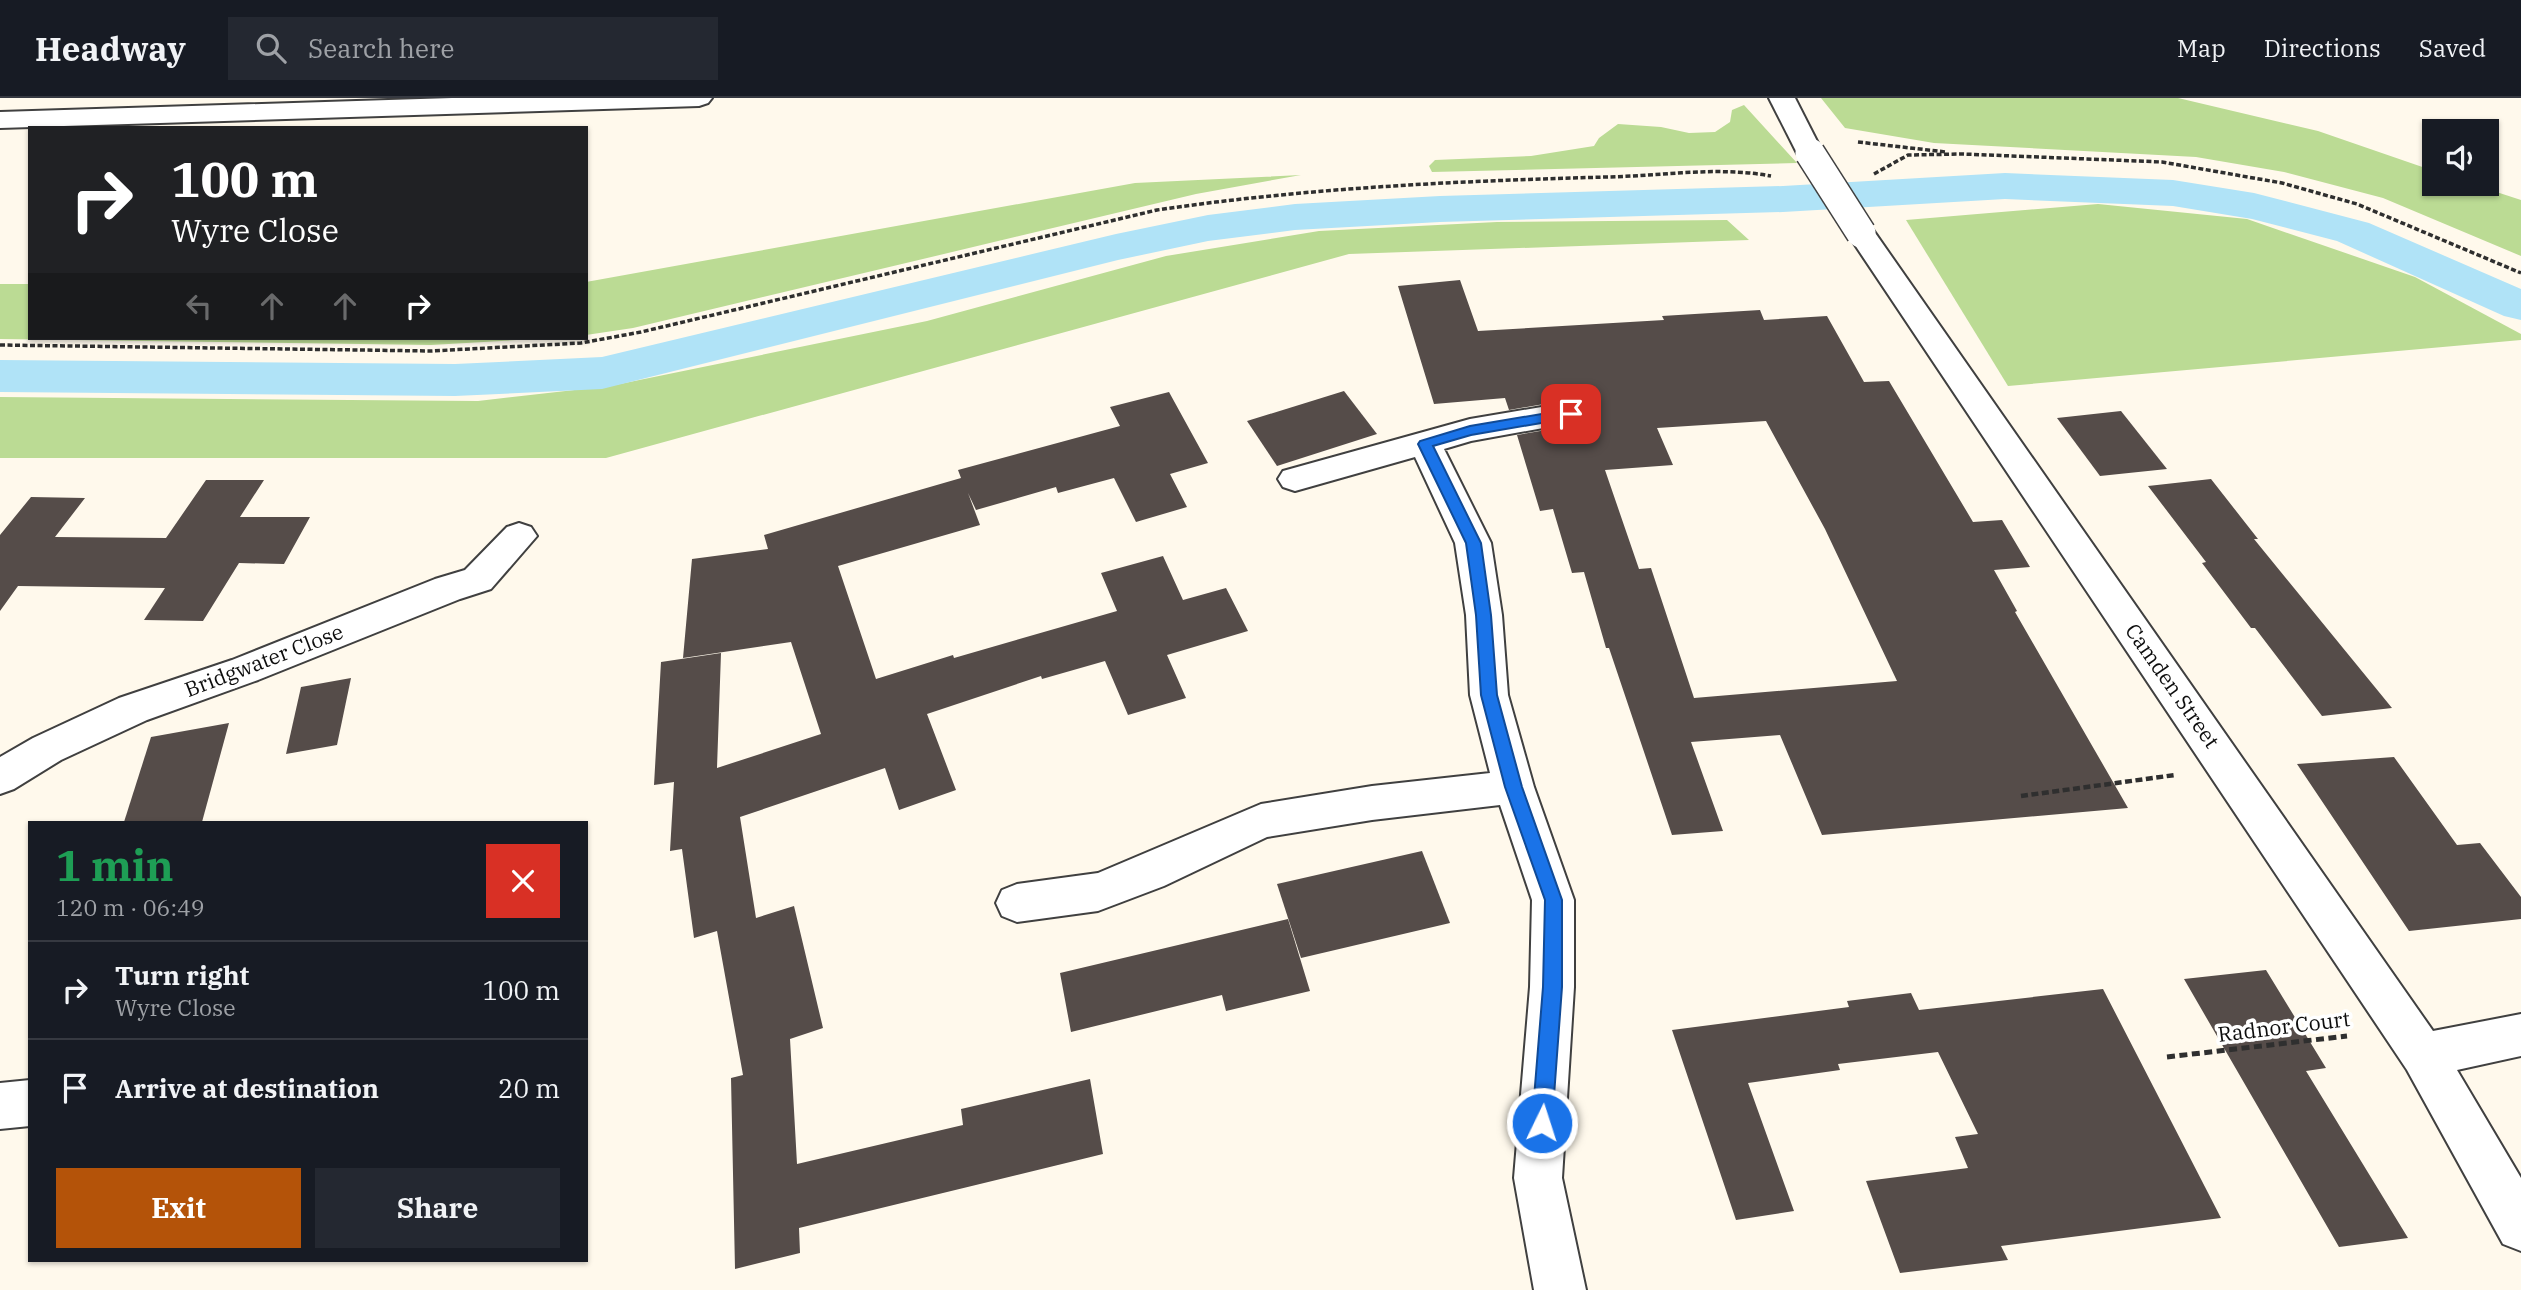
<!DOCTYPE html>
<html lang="en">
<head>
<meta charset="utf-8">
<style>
	body { margin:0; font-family:"IBM Plex Serif",serif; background:#242831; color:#f1f3f6; height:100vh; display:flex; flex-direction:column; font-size:26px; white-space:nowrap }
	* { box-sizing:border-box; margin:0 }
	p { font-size:23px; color:#9ea1a6 }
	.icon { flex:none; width:38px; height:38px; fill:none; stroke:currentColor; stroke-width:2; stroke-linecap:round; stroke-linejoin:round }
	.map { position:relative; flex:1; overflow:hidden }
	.details { position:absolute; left:28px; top:723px; width:560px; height:441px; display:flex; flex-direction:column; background:#171b24; border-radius:0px; box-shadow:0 2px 5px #0004 }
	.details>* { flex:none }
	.banner { position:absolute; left:28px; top:28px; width:560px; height:214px; border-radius:0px; box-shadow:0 2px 5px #0004; background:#202124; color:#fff; overflow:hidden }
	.controls { position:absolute; left:2422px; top:21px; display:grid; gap:14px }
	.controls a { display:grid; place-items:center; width:77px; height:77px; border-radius:0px; background:#171b24; box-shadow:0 2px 5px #0004; font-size:35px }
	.pin { position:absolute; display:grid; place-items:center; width:60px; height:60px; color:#fff; margin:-30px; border-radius:14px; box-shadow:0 4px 10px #0006 }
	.me { position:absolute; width:77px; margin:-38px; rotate:4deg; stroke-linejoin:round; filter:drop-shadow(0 0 5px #0008) }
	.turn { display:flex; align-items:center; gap:24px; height:147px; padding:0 28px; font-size:32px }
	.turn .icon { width:91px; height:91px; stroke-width:2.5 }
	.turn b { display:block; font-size:49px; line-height:60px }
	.lanes { display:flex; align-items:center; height:66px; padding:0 28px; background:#0003; justify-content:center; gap:35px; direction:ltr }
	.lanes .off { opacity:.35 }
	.round { display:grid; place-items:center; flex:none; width:74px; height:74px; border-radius:0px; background:#242831 }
	.summary { display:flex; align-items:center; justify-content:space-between; height:119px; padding:0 28px }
	h1 { font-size:42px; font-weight:700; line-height:52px; color:#1e9e55 }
	.primary-button { display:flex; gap:14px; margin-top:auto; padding:14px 28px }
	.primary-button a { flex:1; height:80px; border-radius:0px; background:#b45309; color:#fff; font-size:28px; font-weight:700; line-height:80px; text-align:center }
	.primary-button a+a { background:#242831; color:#f1f3f6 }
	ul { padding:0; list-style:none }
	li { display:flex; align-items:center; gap:21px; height:98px; padding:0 28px; border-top:2px solid #363941 }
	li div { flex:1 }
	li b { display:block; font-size:26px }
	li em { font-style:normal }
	header { display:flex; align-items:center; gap:42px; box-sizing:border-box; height:98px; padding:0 35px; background:#171b24; border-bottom:2px solid #363941 }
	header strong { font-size:33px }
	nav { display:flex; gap:38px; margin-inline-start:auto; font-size:24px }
	.search { width:490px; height:63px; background:#242831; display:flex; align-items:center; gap:18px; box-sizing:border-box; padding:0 24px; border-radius:0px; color:#9ea1a6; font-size:26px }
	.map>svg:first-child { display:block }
	.forest { fill:#bbdb94 }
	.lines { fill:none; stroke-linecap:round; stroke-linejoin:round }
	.canal { fill:#b0e3f7; fill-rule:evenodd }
	.building { fill:#554c49; fill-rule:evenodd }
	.minor-casing { stroke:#404040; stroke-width:4 }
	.path-far2 { stroke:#2f2f2f; stroke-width:3.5; stroke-dasharray:5 2.5; stroke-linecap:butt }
	.path-far1 { stroke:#2f2f2f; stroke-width:4.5; stroke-dasharray:7 3.5; stroke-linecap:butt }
	.path { stroke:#2f2f2f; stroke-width:5; stroke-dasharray:8 4.5; stroke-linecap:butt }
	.minor { fill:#fff; fill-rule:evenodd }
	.minor-bridge-casing { stroke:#404040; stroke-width:32; stroke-linecap:butt }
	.minor-bridge { stroke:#fff; stroke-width:29 }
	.route { fill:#1a73e8; stroke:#114b97; stroke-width:2 }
	.labels { text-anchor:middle; stroke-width:7; stroke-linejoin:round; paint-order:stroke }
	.street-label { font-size:21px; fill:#0d0d0d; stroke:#fff }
</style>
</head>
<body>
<header>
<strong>Headway</strong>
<div class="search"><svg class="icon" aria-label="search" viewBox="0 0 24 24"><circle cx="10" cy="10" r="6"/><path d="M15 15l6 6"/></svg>Search here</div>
<nav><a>Map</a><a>Directions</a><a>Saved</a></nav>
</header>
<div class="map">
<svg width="2521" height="1192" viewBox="0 0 2521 1192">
	<rect width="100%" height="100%" fill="#fff9ec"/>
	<g class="forest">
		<polygon points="1821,0 2178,0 2318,33 2434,73 2434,86 2472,86 2521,102 2521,158 2383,100 2284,74 2196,59 1934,45 1845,30"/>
		<polygon points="1744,7 1797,65 1432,74 1429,68 1435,62 1531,58 1594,48 1599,40 1618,26 1661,29 1689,35 1715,34 1730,24 1732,12"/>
		<polygon points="1301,77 1196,96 633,230 586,237 586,184 1135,85"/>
		<polygon points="2098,106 2247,121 2415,179 2521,236 2521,242 2008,288 1906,122"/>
		<polygon points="1727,122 1749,142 1349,156 606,360 0,360 0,299 478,303 610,288 927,223 1166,158 1319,133 1497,124"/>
		<polygon points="0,186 30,186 30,240 552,240 431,247 0,241"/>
	</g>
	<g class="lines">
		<polygon class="canal" points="2005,75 2173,82 2254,95 2369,125 2521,191 2521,222 2504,218 2337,143 2252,121 2173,108 2005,101 1783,114 1440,124 1295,132 1208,143 1118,162 602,291 455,298 0,294 0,262 455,266 602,259 1116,136 1208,117 1295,106 1440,98 1783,88"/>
	</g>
	<g class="building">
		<path d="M1460 182 1478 233 1664 222 1662 218 1760 212 1764 222 1827 218 1864 284 1889 283 1973 424 2002 422 2030 469 1994 472 2017 513 2015 514 2128 710 1822 737 1780 637 1691 644 1723 733 1672 737 1609 550H1606L1584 474 1572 475 1553 411 1540 413 1517 337 1582 326 1589 314 1583 304 1572 301 1509 312 1505 300 1434 306 1398 188ZM1766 323 1825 431 1897 583 1694 600 1651 470 1639 471 1605 372 1673 367 1657 330Z"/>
		<polygon points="1344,293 1377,336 1277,368 1247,323"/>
		<polygon points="1169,294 1208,365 1170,376 1187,409 1136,424 1114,380 1058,395 1056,389 976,412 968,395 980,427 838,468 876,581 953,557 954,560 1117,513 1101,475 1163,458 1183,502 1226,490 1248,533 1167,557 1186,600 1128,617 1105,563 1042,581 1041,578 927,616 956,692 899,712 885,670 740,719 756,820 794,808 823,930 790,941 797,1066 963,1027 961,1011 1090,981 1103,1056 799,1130 800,1155 735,1171 731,980 743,977 717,833 694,840 682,751 670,753 674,684 654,687 661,564 721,555 717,670 821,636 791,544 683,560 692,461 768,451 764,437 961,380 958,372 1120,328 1110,309"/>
		<polygon points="2121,313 2167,371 2100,378 2057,320"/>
		<polygon points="2211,381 2258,441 2254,441 2392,610 2322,618 2255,530 2251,530 2202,465 2206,464 2148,388"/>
		<polygon points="206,382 264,382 240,419 310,419 284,466 239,465 203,523 144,522 165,490 18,488 0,513 0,437 31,399 85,400 55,439 166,440"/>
		<polygon points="351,580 337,647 286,656 301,589"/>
		<polygon points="229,625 202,724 124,724 151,639"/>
		<polygon points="2394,659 2457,747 2480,745 2521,799 2521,821 2409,833 2297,666"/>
		<polygon points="1422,753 1450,825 1301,860 1277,786"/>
		<polygon points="1288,821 1310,893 1226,913 1222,897 1071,934 1060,875"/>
		<polygon points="2266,872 2326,970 2306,973 2408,1140 2339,1149 2184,881"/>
		<polygon points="2103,891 2221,1120 2001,1148 2008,1162 1900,1175 1866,1083 1968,1070 1955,1039 1978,1036 1938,954 1838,966 1840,972 1748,985 1794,1113 1736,1122 1672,932 1849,909 1847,903 1911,895 1919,912"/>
	</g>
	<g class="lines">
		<g class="minor-casing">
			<g id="minor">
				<polygon points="452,0 712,0 708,5 699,8 0,30 0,14"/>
				<polygon points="1769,0 1795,0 1823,55 1820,61 1810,63 1800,61"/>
				<polygon points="1861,126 1871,129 2433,933 2521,916 2521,958 2457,972 2521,1080 2521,1153 2503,1146 2407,972 1847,135 1851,129"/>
				<polygon points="1571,304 1582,307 1587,315 1582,323 1471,343 1444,351 1491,445 1502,517 1508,597 1534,689 1574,802 1574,889 1562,1080 1586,1192 1534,1192 1514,1080 1530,889 1532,802 1500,707 1372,722 1267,739 1164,788 1098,813 1017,824 1002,818 996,805 1002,792 1017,786 1098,775 1261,706 1372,688 1490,675 1470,597 1466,517 1455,445 1415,359 1295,393 1283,389 1278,381 1283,373 1470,321"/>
				<polygon points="519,425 531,429 537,438 491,491 460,501 258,582 147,622 61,662 14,691 0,696 0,659 33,640 119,600 232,562 435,481 465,472 507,429"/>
				<polygon points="30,982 30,1028 0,1031 0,985"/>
			</g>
		</g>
		<g class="path-far2">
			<polyline points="1858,44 1946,54"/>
			<polyline points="1874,76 1908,57 1963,56 2162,64 2282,85 2357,106 2521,175"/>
			<path d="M0 247 431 253 581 245 641 234 1157 112C1306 90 1456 83 1607 79 1661 78 1717 68 1771 78"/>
		</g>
		<polyline class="path-far1" points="2021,698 2175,677"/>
		<polyline class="path" points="2167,959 2347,938"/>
		<use href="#minor" class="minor"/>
		<g class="minor-bridge-casing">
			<polyline id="minor-bridge" points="1810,55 1861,135"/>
		</g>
		<use href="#minor-bridge" class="minor-bridge"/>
	</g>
	<polygon class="route" points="1571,311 1578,316 1576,319 1471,337 1433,348 1481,445 1491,517 1497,597 1522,689 1562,802 1562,889 1552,1025 1549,1032 1542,1035 1535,1032 1532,1025 1543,889 1545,802 1505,689 1481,597 1476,517 1466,445 1418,346 1420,343 1470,328"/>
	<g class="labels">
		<g class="street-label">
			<text transform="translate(264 563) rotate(-21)" y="7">Bridgwater Close</text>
			<text transform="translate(2172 588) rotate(55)" y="7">Camden Street</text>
			<text transform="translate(2284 929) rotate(-7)" y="7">Radnor Court</text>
		</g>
	</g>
</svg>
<div class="controls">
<a><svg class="icon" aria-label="sound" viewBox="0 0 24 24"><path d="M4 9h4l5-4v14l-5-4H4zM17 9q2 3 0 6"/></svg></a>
</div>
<div class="pin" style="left:1571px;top:316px;background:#d93025"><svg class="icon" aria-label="arrive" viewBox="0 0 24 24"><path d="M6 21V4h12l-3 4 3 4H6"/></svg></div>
<svg class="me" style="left:1542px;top:1025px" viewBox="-20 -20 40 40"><circle r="17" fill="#1a73e8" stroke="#fff" stroke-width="3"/><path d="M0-11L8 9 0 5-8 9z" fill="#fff"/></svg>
<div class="banner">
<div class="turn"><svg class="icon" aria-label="right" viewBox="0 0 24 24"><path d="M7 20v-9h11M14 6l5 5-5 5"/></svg><div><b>100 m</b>Wyre Close</div></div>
<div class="lanes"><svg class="icon off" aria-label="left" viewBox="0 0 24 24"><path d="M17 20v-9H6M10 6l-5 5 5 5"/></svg><svg class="icon off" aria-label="ahead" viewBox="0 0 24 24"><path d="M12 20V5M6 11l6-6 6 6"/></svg><svg class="icon off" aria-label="ahead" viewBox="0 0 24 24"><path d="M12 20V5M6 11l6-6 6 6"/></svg><svg class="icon" aria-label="right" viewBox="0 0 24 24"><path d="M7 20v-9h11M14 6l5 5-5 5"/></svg></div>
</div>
<section class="details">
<div class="summary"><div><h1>1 min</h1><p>120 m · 06:49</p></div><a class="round" style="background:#d93025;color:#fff"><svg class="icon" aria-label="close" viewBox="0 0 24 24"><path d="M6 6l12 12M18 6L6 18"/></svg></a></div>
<ul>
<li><svg class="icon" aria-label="right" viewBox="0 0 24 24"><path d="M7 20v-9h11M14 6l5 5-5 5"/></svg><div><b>Turn right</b><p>Wyre Close</p></div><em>100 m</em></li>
<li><svg class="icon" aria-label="arrive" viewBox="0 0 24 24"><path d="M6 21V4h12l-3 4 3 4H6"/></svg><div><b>Arrive at destination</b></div><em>20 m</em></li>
</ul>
<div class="primary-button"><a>Exit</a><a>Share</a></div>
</section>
</div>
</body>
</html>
